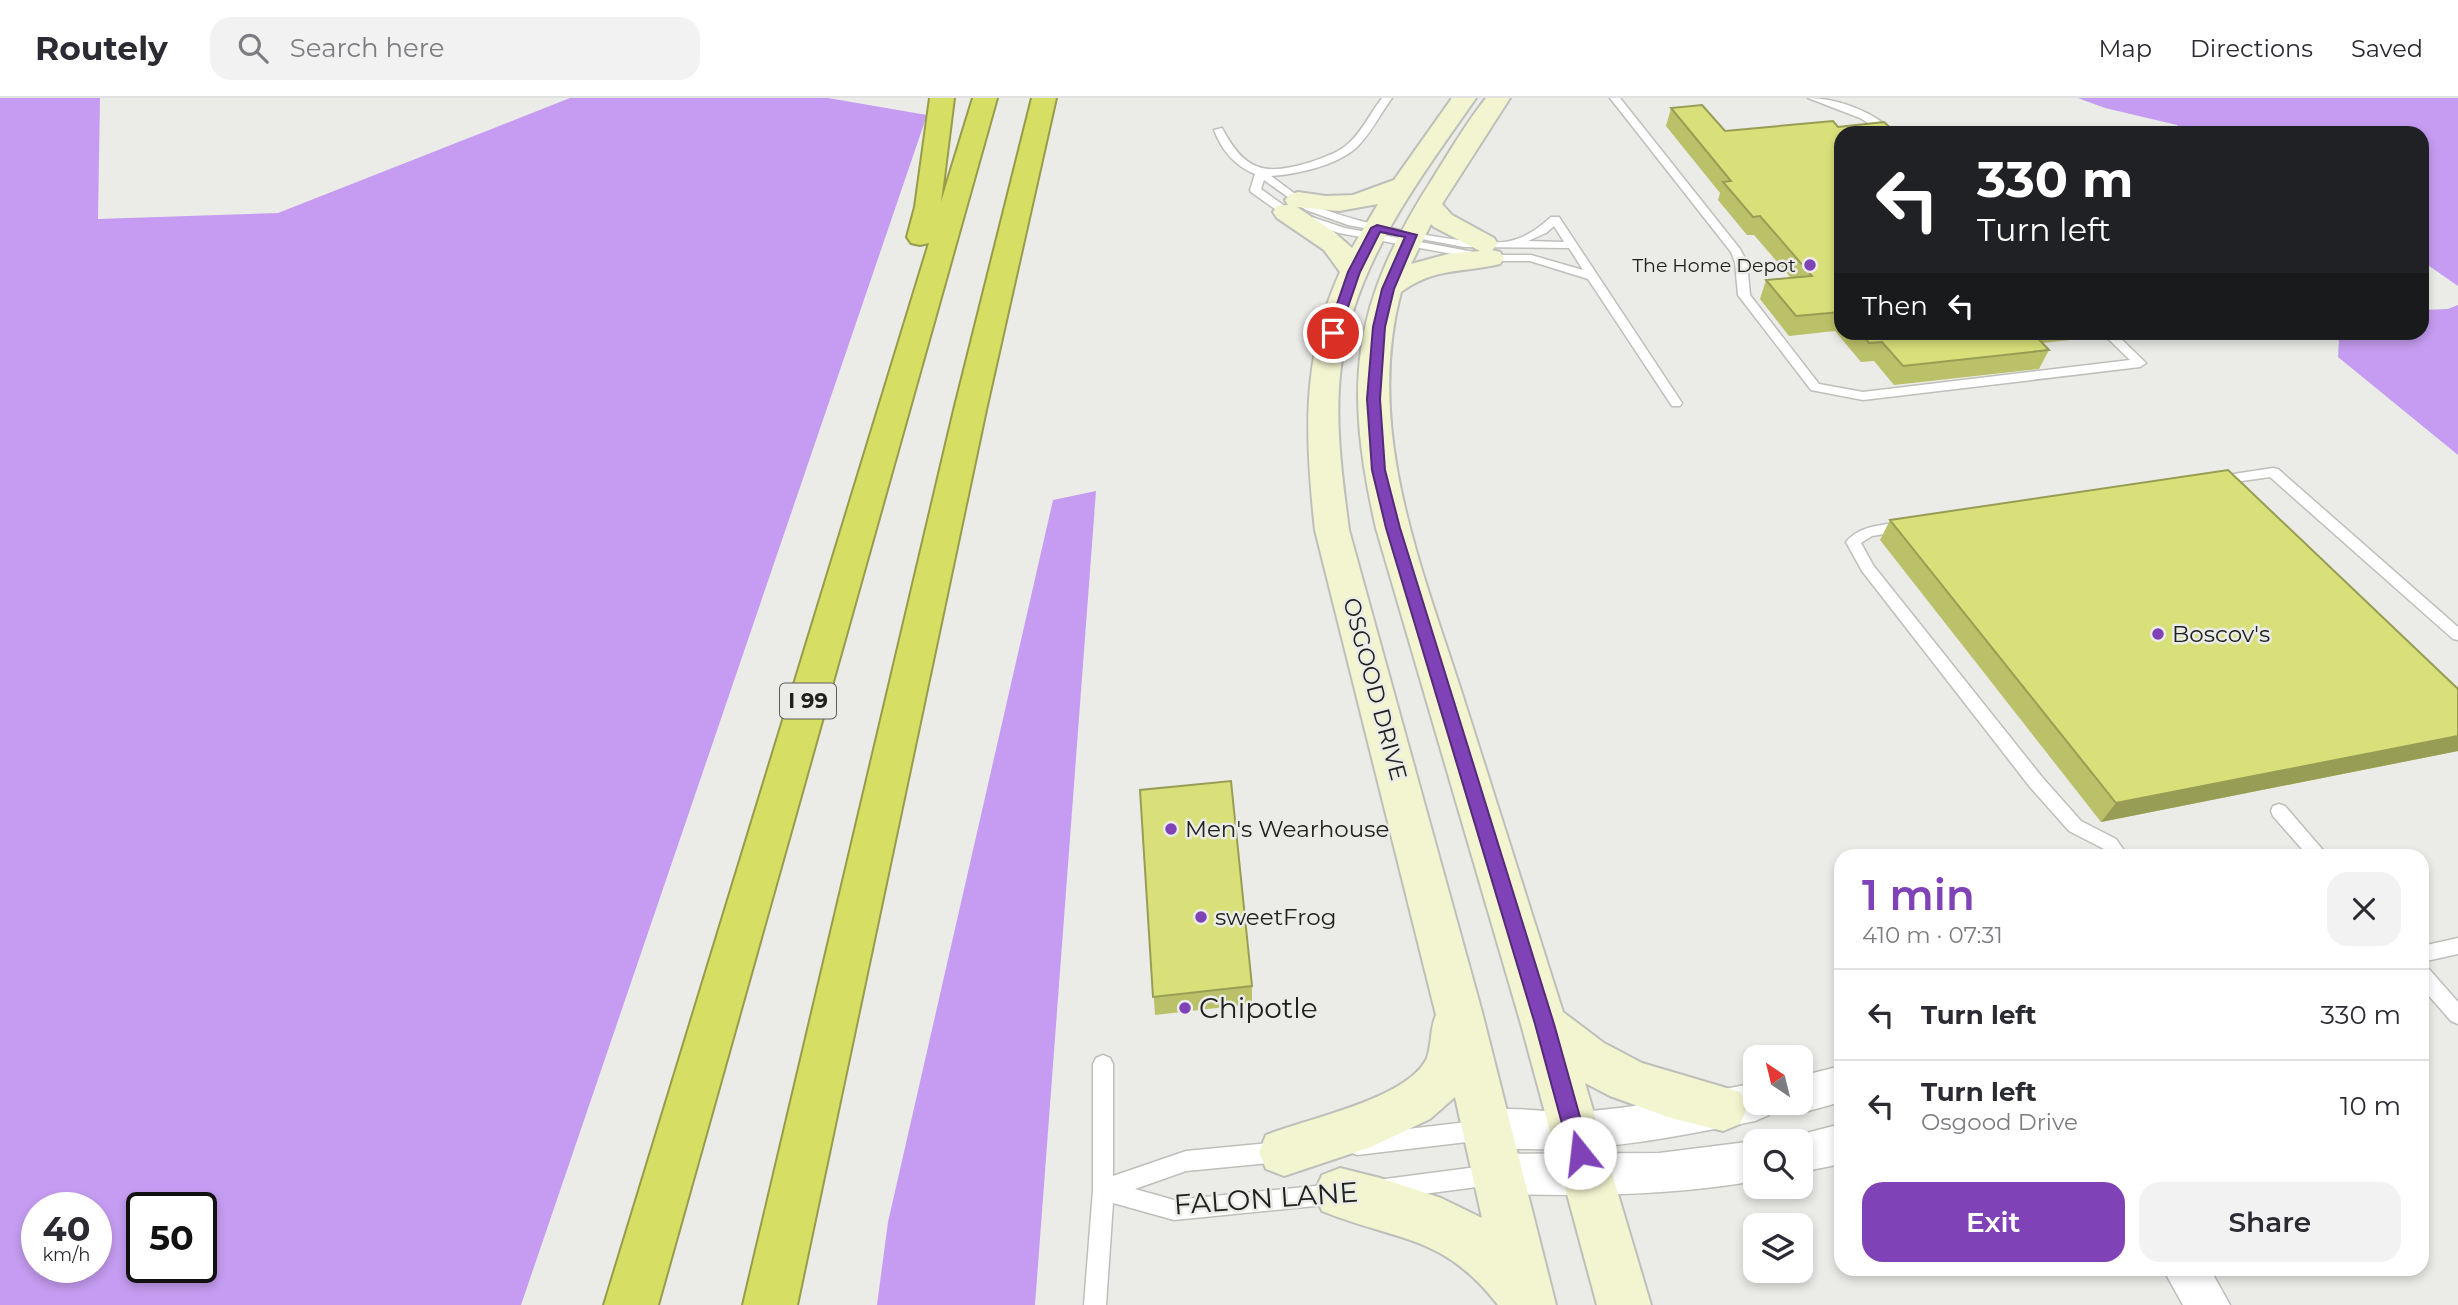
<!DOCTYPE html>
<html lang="en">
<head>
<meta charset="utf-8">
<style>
	body { margin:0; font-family:Montserrat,sans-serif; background:#f2f2f3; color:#2b2b33; height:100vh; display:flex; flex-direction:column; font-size:26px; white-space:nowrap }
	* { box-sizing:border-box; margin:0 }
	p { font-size:23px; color:#7c7c81 }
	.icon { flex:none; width:38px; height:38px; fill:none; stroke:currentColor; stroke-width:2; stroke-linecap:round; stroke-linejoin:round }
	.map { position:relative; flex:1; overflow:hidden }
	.sheet { position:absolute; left:1834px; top:751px; width:595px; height:427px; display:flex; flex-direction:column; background:#fff; border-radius:21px; box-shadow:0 4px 10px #0003 }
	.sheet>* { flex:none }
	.hud { position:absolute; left:1834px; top:28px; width:595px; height:214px; border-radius:21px; box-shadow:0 4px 10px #0003; background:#202124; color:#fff; overflow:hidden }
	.needle { width:46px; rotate:325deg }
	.fabs { position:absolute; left:1743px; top:947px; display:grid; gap:14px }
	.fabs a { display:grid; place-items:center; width:70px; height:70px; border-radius:14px; background:#fff; box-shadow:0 4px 10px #0003; font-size:35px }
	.speed { position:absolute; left:21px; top:1094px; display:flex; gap:14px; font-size:35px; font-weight:700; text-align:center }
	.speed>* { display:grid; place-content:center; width:91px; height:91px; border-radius:50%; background:#fff; box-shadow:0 4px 10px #0003; line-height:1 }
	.speed small { font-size:18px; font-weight:400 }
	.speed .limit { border:4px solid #111; border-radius:10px; background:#fff; color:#111 }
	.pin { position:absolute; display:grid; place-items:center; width:60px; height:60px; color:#fff; margin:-30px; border:4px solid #fff; border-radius:50%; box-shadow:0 2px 7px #0007 }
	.me { position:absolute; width:77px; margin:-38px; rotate:344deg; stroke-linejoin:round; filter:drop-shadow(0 0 5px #0008) }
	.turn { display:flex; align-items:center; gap:24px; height:147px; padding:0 28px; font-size:32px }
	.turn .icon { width:91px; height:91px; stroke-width:2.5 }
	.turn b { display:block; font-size:49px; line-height:60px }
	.then { display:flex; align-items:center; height:66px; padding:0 28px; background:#0003; gap:14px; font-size:26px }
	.round { display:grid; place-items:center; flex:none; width:74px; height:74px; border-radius:21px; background:#f2f2f3 }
	.headline { display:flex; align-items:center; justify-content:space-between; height:119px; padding:0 28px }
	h1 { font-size:42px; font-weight:600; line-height:52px; color:#8042b7 }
	.cta { display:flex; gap:14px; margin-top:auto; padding:14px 28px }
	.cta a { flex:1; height:80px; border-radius:21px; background:#8042b7; color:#fff; font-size:28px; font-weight:600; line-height:80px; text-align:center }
	.cta a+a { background:#f2f2f3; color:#2b2b33 }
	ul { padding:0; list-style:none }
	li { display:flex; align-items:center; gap:21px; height:91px; padding:0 28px; border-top:2px solid #e1e1e2 }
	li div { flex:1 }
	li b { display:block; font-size:26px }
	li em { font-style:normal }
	header { display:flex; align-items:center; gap:42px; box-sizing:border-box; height:98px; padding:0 35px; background:#fff; border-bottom:2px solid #e1e1e2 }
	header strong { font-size:33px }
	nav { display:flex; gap:38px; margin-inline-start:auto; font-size:24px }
	.search { width:490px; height:63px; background:#f2f2f3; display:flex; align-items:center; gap:18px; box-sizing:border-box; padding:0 24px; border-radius:21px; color:#7c7c81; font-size:26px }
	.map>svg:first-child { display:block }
	.forest { fill:#c59cf1; fill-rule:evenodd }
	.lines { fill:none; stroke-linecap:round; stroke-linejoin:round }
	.service-casing { stroke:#bebfba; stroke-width:3 }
	.minor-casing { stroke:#bebfba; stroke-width:3 }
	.secondary-casing { stroke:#bebfba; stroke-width:4 }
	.motorway-casing { stroke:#969c4c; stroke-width:4 }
	.service { fill:#fff; fill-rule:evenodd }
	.minor { fill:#fff; fill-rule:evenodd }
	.secondary { fill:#f3f5d0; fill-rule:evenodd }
	.motorway { fill:#d6de64; fill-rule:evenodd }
	.wall { fill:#bbc169 }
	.shaded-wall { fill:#989d55 }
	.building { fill:#d9e07a; stroke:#989d55; stroke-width:2 }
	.route { fill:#8042b7; stroke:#532b77; stroke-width:2 }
	.poi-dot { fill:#8042b7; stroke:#ebece7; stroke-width:2.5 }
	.labels { text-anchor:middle; stroke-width:5; stroke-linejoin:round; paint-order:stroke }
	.far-poi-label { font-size:19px; fill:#20201e; stroke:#ebece7; text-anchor:end }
	.shield { fill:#ebece7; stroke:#5d5d5a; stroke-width:2 }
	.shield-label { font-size:21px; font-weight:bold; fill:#20201e }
	.poi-label { font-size:23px; fill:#20201e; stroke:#ebece7; text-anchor:start }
	.street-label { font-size:23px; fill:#20201e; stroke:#ebece7 }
	.near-poi-label { font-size:28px; fill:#20201e; stroke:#ebece7; text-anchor:start }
	.near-street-label { font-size:28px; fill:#20201e; stroke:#ebece7 }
</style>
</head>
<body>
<header>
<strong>Routely</strong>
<div class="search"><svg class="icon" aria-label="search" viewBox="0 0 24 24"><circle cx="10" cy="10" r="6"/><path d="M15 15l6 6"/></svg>Search here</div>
<nav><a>Map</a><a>Directions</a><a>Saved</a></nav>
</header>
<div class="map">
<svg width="2458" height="1207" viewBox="0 0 2458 1207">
	<rect width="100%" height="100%" fill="#ebece7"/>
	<g class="forest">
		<path d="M0 0H100L98 121 278 115 570 0H828L927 17 521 1207H0ZM37 1110H96V1169H37ZM142 1110H201V1169H142Z"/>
		<polygon points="2078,0 2458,0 2458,188 2422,163 2422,35 2181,35 2177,27 2105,10"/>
		<polygon points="2458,207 2458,357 2338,259 2339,241 2346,235 2422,234 2422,212 2448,211"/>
		<polygon points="1096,393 1035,1207 877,1207 888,1124 1053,402"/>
	</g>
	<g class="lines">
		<g class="service-casing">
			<g id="service">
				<path d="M1382 0H1392C1380 16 1370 37 1356 50 1335 68 1298 76 1271 78 1285 88 1300 101 1316 108 1349 124 1476 151 1510 143 1525 140 1540 129 1551 119H1559L1682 305 1680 308H1672L1588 181 1530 163H1490L1339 135 1282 116 1251 94 1250 92 1255 76C1235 68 1222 53 1214 32L1222 30C1245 74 1265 78 1311 64 1325 59 1340 54 1350 44 1363 32 1371 14 1382 0ZM1264 82 1306 112 1348 127 1464 149 1569 150 1583 172 1531 157H1490L1345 130 1290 112 1261 91ZM1554 128 1564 144 1528 143 1546 135Z"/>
				<polygon points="1610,0 1620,0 1740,151 1747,164 1750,197 1819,286 1863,294 2130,262 2101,234 2114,234 2146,265 2140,269 1863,302 1811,292 1738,197 1735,164 1731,154"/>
				<path d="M1808 0C1838 0 1874 14 1895 35H1884L1860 20Z"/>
				<polygon points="2273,370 2278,371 2458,529 2458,542 2453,541 2270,379 2214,387 2207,383 2214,379"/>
				<path d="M1904 424 1909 426 1911 429 1909 432 1872 438 1861 445 1873 467 2042 679 2081 723 2116 741 2128 758H2109L2104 751 2069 733 2030 689 1862 473 1846 444C1860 427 1883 427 1904 424Z"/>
				<polygon points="2279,706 2285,708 2328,758 2308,758 2273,718 2271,713 2273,708"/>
				<polygon points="2458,840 2458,856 2422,864 2422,848"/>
				<polygon points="2422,869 2429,871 2458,904 2458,926 2451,923 2422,890"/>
				<polygon points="1103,957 1110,960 1113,966 1113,1078 1186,1053 1279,1044 1286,1047 1289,1054 1286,1061 1279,1064 1186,1073 1135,1091 1174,1102 1335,1086 1342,1089 1345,1096 1342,1103 1335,1106 1174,1122 1113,1105 1106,1207 1084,1207 1093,1092 1093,966 1096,960"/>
				<polygon points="1484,1022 1491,1025 1494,1032 1491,1039 1484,1042 1357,1057 1350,1054 1347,1047 1350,1040 1357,1037"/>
				<polygon points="1492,1067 1499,1070 1502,1077 1499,1084 1492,1087 1385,1101 1378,1098 1375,1091 1378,1084 1385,1081"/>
			</g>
		</g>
		<g class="minor-casing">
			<g id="minor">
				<polygon points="1841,968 1841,1004 1801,1015 1787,1009 1785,1004 1801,1004 1801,978"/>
				<path d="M1755 985V1004H1775L1769 1017 1755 1023C1680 1038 1608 1053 1531 1051 1511 1051 1492 1052 1473 1045L1467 1031 1473 1017C1504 1005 1541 1015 1574 1014 1635 1011 1695 997 1755 985Z"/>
				<polygon points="1841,1026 1841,1066 1801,1074 1801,1043 1785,1043 1787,1040"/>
				<path d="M1755 1043V1083C1670 1098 1584 1098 1498 1096L1483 1090 1477 1076 1483 1062 1498 1056 1659 1055Z"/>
				<polygon points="2163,1171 2210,1171 2230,1207 2183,1207"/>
			</g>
		</g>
		<g class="secondary-casing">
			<g id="secondary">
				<path d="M1452 0H1476C1419 82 1354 165 1341 268 1334 322 1342 378 1349 432L1482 914 1556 1207H1498C1442 1135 1398 1144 1322 1113L1314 1095 1322 1077 1340 1070 1380 1080 1441 1100 1482 1120 1455 999 1430 1021 1371 1049 1284 1078 1266 1071 1259 1054 1266 1037C1306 1021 1408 1001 1427 960 1432 946 1430 930 1436 917L1315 432C1305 340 1301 260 1340 174L1324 152 1277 120 1273 114 1277 108 1288 107 1285 102 1289 97 1298 94 1326 98 1353 97 1394 82ZM1378 106 1352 150 1334 134 1297 109 1339 113Z"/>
				<path d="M1486 0H1510L1442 106 1452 117 1494 140 1498 146 1492 152 1500 154 1504 160 1500 166C1462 175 1435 169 1401 194 1363 336 1425 477 1467 611 1499 712 1531 813 1563 914L1604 945 1642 965 1740 994 1747 1010 1740 1026 1723 1033 1671 1020 1610 998 1585 985 1651 1207H1597L1521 926 1376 430C1343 284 1352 206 1433 80 1450 53 1466 25 1486 0ZM1431 126 1434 129 1480 153 1448 156 1411 166Z"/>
			</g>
		</g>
		<g class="motorway-casing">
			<g id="motorway">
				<polygon points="930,0 954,0 941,104 973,0 997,0 658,1207 604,1207 929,145 920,147 911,145 907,139 915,109"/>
				<polygon points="1032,0 1056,0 986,312 797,1207 743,1207 954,312"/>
			</g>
		</g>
		<use href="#service" class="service"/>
		<use href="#minor" class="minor"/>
		<use href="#secondary" class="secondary"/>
		<use href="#motorway" class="motorway"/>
	</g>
	<g class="wall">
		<polygon points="1671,10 1725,33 1841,35 1841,234 2091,234 2088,240 2043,245 2049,252 2039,271 1894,287 1874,263 1861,264 1835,233 1789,238 1760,201 1766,182 1791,180 1754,137 1747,137 1718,102 1720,95 1666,28"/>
		<polygon points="1890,422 2458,591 2458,653 2101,724 1880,442"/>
		<polygon points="1140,692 1252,888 1252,906 1155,917"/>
	</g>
	<polygon class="shaded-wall" points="2458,638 2458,653 2101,724 2116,705"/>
	<g class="building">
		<polygon points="1702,7 1725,33 1833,23 1838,29 1884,24 1896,35 1841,35 1841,214 1796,218 1766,182 1812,178 1760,118 1753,119 1723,84 1731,83 1671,10"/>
		<polygon points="1860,234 2032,234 2049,252 1903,268 1882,244 1869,245"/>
		<polygon points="2228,372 2458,591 2458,638 2116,705 1890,422"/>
		<polygon points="1231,683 1252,888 1153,899 1140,692"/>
	</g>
	<polygon class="route" points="1377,127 1417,137 1394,191 1385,229 1380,301 1385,372 1400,430 1554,926 1590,1055 1587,1062 1580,1065 1573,1062 1570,1055 1535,926 1386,430 1372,372 1367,301 1373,229 1382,191 1405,139 1380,134 1360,174 1339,235 1333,239 1327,235 1348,174 1371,130"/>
	<g class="poi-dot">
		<circle cx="1810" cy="167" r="7"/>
		<circle cx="2158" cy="536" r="7"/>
		<circle cx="1171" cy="731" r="7"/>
		<circle cx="1201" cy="819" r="7"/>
		<circle cx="1185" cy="910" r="7"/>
	</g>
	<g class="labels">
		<g class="far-poi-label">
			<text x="1796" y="174">The Home Depot</text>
		</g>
		<rect class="shield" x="780" y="585.5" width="56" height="35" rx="5"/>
		<g class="shield-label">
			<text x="808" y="610">I 99</text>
		</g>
		<g class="poi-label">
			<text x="2172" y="544">Boscov's</text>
			<text x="1185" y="739">Men's Wearhouse</text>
			<text x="1215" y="827">sweetFrog</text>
		</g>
		<g class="street-label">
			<text transform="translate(1375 591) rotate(75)" y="8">OSGOOD DRIVE</text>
		</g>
		<g class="near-poi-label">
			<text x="1199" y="920">Chipotle</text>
		</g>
		<g class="near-street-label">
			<text transform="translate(1266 1100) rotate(-4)" y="10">FALON LANE</text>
		</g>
	</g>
</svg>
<div class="fabs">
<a><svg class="needle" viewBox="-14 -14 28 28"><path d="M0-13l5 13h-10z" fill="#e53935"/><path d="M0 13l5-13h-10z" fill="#7c7c81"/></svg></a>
<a><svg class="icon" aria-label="search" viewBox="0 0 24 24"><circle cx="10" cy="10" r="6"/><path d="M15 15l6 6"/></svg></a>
<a><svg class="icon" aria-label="layers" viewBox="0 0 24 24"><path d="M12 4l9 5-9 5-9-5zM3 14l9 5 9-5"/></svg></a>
</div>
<div class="speed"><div>40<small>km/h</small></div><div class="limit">50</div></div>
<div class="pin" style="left:1333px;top:235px;background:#d93025"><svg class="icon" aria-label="arrive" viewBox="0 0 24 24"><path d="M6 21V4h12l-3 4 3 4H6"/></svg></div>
<svg class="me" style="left:1580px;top:1055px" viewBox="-20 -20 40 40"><circle r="19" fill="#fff"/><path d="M0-13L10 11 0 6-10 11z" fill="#8042b7"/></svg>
<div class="hud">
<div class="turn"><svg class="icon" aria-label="left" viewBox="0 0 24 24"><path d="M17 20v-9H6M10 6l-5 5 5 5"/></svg><div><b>330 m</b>Turn left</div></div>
<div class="then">Then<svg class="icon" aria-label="left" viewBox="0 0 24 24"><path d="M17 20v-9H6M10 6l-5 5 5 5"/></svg></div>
</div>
<section class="sheet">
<div class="headline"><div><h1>1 min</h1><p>410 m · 07:31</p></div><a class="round"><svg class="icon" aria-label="close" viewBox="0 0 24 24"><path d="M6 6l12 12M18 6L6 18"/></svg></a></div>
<ul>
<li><svg class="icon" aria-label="left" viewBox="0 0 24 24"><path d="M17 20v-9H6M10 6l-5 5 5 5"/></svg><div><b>Turn left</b></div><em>330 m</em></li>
<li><svg class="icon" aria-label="left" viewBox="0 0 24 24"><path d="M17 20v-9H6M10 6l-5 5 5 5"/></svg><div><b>Turn left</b><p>Osgood Drive</p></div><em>10 m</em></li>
</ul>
<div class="cta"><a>Exit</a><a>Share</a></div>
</section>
</div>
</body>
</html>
